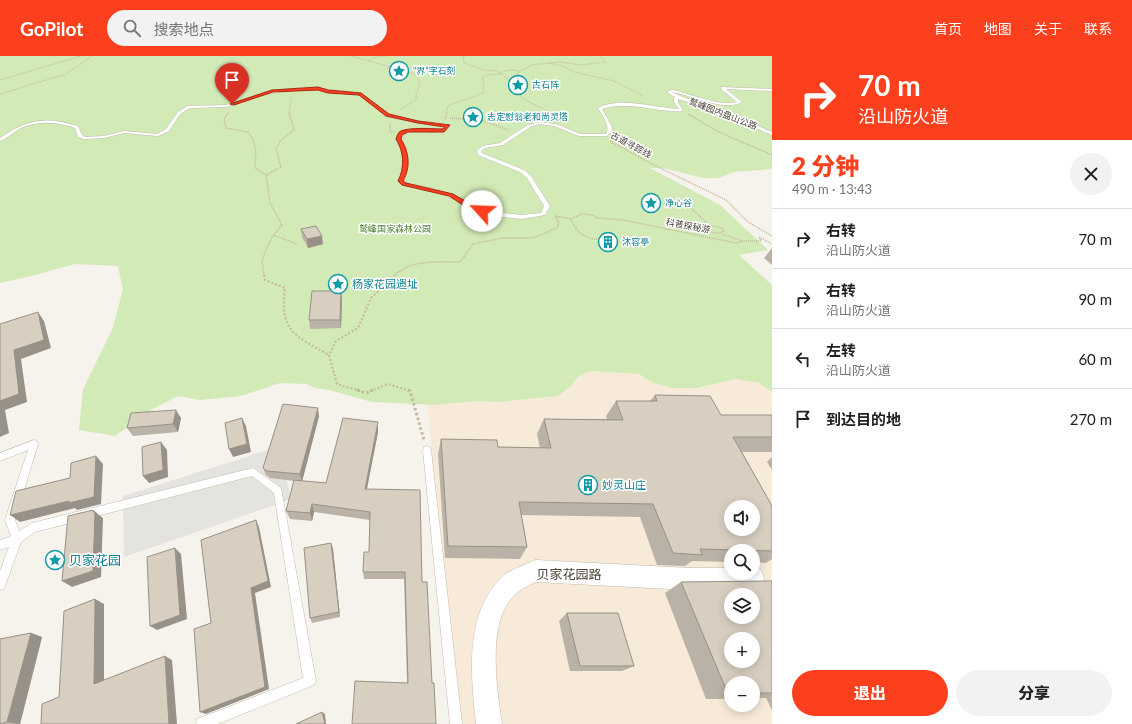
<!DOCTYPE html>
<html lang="zh">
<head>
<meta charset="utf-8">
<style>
	body { margin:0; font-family:Lato,"Noto Sans SC",sans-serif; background:#f2f2f2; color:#202124; height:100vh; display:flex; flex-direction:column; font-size:15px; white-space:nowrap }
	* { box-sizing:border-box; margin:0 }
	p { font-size:13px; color:#757577 }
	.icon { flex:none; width:22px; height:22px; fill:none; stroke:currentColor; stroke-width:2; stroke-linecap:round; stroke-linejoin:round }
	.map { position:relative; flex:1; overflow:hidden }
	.sheet { display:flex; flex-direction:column; background:#fff; width:360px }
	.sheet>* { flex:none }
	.banner { background:#fc3f1d; color:#fff; overflow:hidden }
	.tools { position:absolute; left:724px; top:444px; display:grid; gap:8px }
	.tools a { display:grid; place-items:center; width:36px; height:36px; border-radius:50%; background:#fff; box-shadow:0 2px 10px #0003; font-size:20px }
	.pin { position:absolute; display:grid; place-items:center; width:34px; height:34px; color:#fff; margin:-41px -17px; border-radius:50% 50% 50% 0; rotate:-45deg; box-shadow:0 0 4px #0007 }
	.pin .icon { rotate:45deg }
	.me { position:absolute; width:44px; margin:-22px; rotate:295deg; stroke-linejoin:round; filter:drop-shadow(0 0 3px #0008) }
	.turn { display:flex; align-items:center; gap:14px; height:84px; padding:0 20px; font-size:18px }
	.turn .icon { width:52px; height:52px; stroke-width:2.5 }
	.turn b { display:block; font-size:28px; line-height:34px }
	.round { display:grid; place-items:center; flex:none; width:42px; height:42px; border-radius:21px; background:#f2f2f2 }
	.overview { display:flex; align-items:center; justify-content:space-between; height:68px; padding:0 20px }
	h1 { font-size:24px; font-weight:800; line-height:30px; color:#fc3f1d }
	.action { display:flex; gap:8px; margin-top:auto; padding:8px 20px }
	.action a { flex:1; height:46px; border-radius:24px; background:#fc3f1d; color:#fff; font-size:16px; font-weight:800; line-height:46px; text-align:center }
	.action a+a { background:#f2f2f2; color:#202124 }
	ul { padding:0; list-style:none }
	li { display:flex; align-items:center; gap:12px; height:60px; padding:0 20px; border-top:1px solid #e0e0e0 }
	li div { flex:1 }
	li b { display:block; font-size:15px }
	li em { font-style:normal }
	header { display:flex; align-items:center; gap:24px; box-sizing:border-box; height:56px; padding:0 20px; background:#fc3f1d; color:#fff }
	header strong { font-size:19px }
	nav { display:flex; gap:22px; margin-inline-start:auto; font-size:14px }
	.search { width:280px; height:36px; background:#f2f2f2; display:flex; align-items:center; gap:10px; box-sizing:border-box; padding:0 14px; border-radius:22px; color:#757577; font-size:15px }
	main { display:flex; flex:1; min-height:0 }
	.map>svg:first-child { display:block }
	.commercial { fill:#f7ead8; fill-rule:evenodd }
	.green { fill:#d2eab5 }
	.parking { fill:#e5e3e0 }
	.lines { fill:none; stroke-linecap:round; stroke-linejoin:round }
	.service-casing { stroke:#c2bbae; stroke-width:1 }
	.minor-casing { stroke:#c2bbae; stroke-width:1 }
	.path-far3 { stroke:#c4b79f; stroke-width:1; stroke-dasharray:1 1; stroke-linecap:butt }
	.path-far2 { stroke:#c4b79f; stroke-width:1.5; stroke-dasharray:1 1; stroke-linecap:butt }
	.path-far1 { stroke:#c4b79f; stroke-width:2; stroke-dasharray:2 2; stroke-linecap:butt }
	.path { stroke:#c4b79f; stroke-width:3; stroke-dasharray:2.5 2.5; stroke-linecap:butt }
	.service { fill:#fff; fill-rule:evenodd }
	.minor { fill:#fff; fill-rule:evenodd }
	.wall { fill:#bab2a6 }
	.shaded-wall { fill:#979187 }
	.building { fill:#d8cfc1; stroke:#979187; fill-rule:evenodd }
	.route { fill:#fc3f1d; stroke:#a42913 }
	.labels { text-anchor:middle; stroke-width:3; stroke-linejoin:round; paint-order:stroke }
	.far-culture-label { font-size:9px; fill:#0d838f; stroke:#fff; text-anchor:start }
	.far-street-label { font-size:9px; fill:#4b4439; stroke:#fff }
	.far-park-label { font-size:9px; fill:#4a7f2a; stroke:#fff }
	.culture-label { font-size:11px; fill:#0d838f; stroke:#fff; text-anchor:start }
	.near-culture-label { font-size:13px; fill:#0d838f; stroke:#fff; text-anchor:start }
	.near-street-label { font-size:13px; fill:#4b4439; stroke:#fff }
</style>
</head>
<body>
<header>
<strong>GoPilot</strong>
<div class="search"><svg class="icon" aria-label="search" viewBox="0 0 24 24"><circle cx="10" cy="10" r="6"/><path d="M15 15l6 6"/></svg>搜索地点</div>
<nav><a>首页</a><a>地图</a><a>关于</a><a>联系</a></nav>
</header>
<main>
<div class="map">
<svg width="772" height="668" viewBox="0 0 772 668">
	<rect width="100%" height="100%" fill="#f6f3ec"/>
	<path class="commercial" d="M591 315 639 318 653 327 696 332 736 323 759 327 772 336V668H458L427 348 478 345 499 346 558 340 570 331 578 321ZM731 451H753V473H731ZM731 495H753V517H731ZM731 539H753V561H731ZM731 583H753V605H731ZM731 627H753V649H731Z"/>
	<polygon class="green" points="0,0 772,0 772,113 734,116 718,122 703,122 663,112 650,112 720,149 768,194 739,199 772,229 772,336 759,327 736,323 696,332 673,332 653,327 639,318 591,315 578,321 570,331 558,340 499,346 478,345 435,349 372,346 329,334 316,332 306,328 280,327 241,340 200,344 178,340 151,354 115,380 79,374 83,333 112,274 123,234 118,210 75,208 31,220 0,227"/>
	<polygon class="parking" points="277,391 292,443 124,501 123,440"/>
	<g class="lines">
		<g class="service-casing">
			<g id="service">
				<path d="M306 31 361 37 388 58 418 65 449 69V71C437 83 411 66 400 83 408 96 410 110 403 125L406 127 443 135 462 143 474 151 495 156 522 159 541 157 544 150 527 122 520 116 478 99 477 95 482 90 500 87 528 69 539 66 556 68 580 78H606C611 70 602 59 598 52 620 40 655 52 679 53L674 46V42L675 41 668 37V35L673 34C691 38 720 51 737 46L721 33V31L772 33V35L726 33 742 46C723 56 692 39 672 36 686 44 701 46 716 51 735 59 753 68 772 76V79L712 53 678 43V46L683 55C656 57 629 44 602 53L612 71V75L607 80H579L554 70 539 68 530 71 503 89 485 92 481 95 482 97 524 114 531 120 550 150 545 159 522 163 495 160 470 153 458 145 439 137 402 129 398 126 402 115 403 104 401 93 396 83C406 68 428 73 443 73L445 71 418 67 386 60 359 39 306 33 266 38 226 51 190 52 180 58 169 75 158 80 124 77 104 82 84 83 78 81 75 72C56 66 38 64 19 73 12 77 7 82 0 85V82C27 63 47 60 78 70L82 79 85 81 104 80 124 75 157 78 166 73 178 56 188 50 226 49 265 36Z"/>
				<polygon points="34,384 37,385 38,388 15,464 19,475 32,467 253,412 281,432 316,625 314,629 218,668 196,668 197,663 303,622 274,437 252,420 35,476 21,486 4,533 0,534 0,515 9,491 0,494 0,484 11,480 5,464 28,394 0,405 0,397"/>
				<polygon points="427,390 430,391 431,394 462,668 450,668 423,394 424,391"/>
			</g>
		</g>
		<g class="minor-casing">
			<path id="minor" d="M536 504 690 512H731V517H753V511L761 514 764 522 761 530 753 533 690 534 536 526C524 531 513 538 506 550 489 580 497 635 502 668H476C471 622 464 558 501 522 510 513 525 509 536 504Z"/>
		</g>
		<g class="path-far3">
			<polyline points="351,0 412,17 418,22 420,29 416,37 416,44 400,54"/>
			<polyline points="463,0 464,7 483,14 498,15 509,24 523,43 552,57"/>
			<polyline points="369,6 371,2 387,0"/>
			<polyline points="548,7 563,10 574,16 614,25 643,40"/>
			<polyline points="500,17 508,14 520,15"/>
			<polyline points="0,24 81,0"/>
			<polyline points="511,27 520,15 532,9 559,6 581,9 606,6 599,0"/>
			<polyline points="0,38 66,18 92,0"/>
			<polyline points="289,57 291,42"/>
			<polyline points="446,57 448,50 483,37 484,29 482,22 489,19 501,18"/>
		</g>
		<g class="path-far2">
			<polyline points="550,56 565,63"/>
			<path d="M228 57 224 63 226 72 248 76C257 86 256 99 255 112L266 119 270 147 282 169 272 181 262 204 264 220"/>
			<polyline points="688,58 719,76 772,99"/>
			<polyline points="450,62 464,63 473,61 508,74"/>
			<polyline points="445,63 447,56"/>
			<polyline points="390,67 390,75 392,77"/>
			<polyline points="610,85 652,108 726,144 748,166 772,180"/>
			<polyline points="266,119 281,111 276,93 280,85 294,74 289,56"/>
			<polyline points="676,147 691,152 709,169"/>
			<polyline points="555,160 571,163 582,158 593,159 597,162 623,164 736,187 743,185 761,185 759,181 772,188"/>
			<path d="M571 163C576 176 587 185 601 183"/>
			<path d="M709 169 722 172 724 175C717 179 710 177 705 171Z"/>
			<polyline points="722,178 743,185"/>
			<polyline points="273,179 297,188"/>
			<path d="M394 220C411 203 438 206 460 206L473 188 502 182H533L557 172 559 166 555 160"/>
		</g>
		<g class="path-far1">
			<path d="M264 219 265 224 285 232C279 275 295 280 329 299"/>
			<polyline points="360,335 337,328 329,299 336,285 358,272 371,242 395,219"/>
			<polyline points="370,335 388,328 410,335"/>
		</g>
		<g class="path">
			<polyline points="357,334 366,337 373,334"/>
			<polyline points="408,334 410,335 424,384"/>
		</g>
		<use href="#service" class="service"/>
		<use href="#minor" class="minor"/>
	</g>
	<g class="wall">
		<polygon points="301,173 323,188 308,192 302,181"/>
		<polygon points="772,192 772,209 764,202"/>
		<polygon points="341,235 342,244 341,272 310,273 309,264"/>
		<polygon points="655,339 721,359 772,359 772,396 742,396 772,450 772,503 766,507 753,506 753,495 731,495 731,506 692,505 685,510 657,509 640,461 521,459 527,491 520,503 445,502 438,398 441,383 498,391 540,392 537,378 544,363 607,363 606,360 616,345 650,345"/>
		<polygon points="319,360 302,425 326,427 378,366 378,376 367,433 422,526 432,627 407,627 404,523 364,523 363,516 369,496 370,464 314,456 312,465 290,463 286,455 294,425 270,422 266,419 263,412"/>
		<polygon points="181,362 178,376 133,380 127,372"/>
		<polygon points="772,401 772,414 767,406"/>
		<polygon points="331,487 333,493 340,561 312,567 310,562"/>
		<polygon points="772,525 772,654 766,642 753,642 753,627 731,627 731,643 706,643 665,537 681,526"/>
		<polygon points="567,557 634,610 622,615 570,615 559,565"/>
		<polygon points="31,577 42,581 20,668 0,668 0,583"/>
	</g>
	<g class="shaded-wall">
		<polygon points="322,180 323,188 308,192 307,183"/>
		<polygon points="341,235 342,244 341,272 340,264"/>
		<polygon points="38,256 44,265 51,292 21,303 27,346 5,354 9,377 0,381 0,345 14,294"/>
		<polygon points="318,352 319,360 302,426 300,418"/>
		<polygon points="176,354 181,362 178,376 173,368"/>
		<polygon points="242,362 246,370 251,396 233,401 229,393"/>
		<polygon points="378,366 378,376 365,442 365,433"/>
		<polygon points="161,386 167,394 168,421 149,427 143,420"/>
		<polygon points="96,400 103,408 101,448 77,454 75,452 20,466 10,459 69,445"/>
		<polygon points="312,448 314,456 312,465 310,457"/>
		<polygon points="93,454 103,462 101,521 72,531 62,525 93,456"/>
		<polygon points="256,464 259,471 271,531 255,537 269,633 206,658 200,656"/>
		<polygon points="331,487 333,493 340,561 339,556"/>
		<polygon points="175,492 181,498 187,563 157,574 150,570"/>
		<polygon points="95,543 104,548 104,630 94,628"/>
		<polygon points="31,577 42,581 20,668 7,666"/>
		<polygon points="165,600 172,604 177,668 168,668"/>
		<polygon points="322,656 325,658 326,668 325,668"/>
	</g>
	<g class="building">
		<polygon points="316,170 322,180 307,183 301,173"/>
		<polygon points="312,235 341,235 340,264 309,264"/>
		<polygon points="38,256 44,284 14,294 19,338 0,345 0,268"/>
		<path d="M655 339 710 340 721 359H772V381H733L772 450V495L700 493 702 499 673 497 653 448 519 446 527 491 448 490 441 383 497 384 498 391 551 392 544 363 623 364 616 345H657ZM731 451H753V473H731Z"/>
		<polygon points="283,348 318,352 300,418 267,415 263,412"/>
		<polygon points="176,354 173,368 127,372 131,357"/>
		<polygon points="242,362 247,388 229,393 225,367"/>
		<polygon points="343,362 378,366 365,433 420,434 422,526 427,526 432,627 434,627 436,668 352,668 355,625 408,627 405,516 363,516 364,496 369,496 370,456 312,448 310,457 286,455 294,424 326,427"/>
		<polygon points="161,386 163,414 143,420 142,391"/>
		<polygon points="96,400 94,441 69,447 69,445 10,459 16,435 70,422 71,407"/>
		<polygon points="93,454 93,456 95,456 93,515 62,525 68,460"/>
		<polygon points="256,464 268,525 251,532 265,631 200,656 194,573 211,567 201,484"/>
		<polygon points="331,487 339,556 310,562 304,492"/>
		<polygon points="175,492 180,559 150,570 147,501"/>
		<path d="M772 525V637H753V627H731V638H728L681 526ZM731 539H753V561H731ZM731 583H753V605H731Z"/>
		<polygon points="95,543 94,628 165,600 169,668 41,668 42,648 59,641 64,555"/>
		<polygon points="567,557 618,557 634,610 580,610"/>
		<polygon points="31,577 7,666 0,668 0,583"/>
		<polygon points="322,656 325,668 296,668"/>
	</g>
	<path class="route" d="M318 31 328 34 361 37 389 58 418 65 450 69 444 76H408L402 79 401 83C409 96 411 111 403 125L406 127 453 138 474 150 484 154V156L469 153 449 140 402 129 398 125C405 111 404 96 396 83 397 80 398 76 401 75 410 71 433 73 443 73L445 71 418 67 386 60 359 39 328 37 318 34 273 36 234 49 230 48 272 34Z"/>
	<defs>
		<g id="sight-ring" transform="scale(1)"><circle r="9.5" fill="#fff" stroke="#0f9aa8" stroke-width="1.5"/><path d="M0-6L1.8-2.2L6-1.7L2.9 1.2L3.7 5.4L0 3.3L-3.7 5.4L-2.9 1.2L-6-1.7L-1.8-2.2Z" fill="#0f9aa8"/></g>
		<g id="building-ring" transform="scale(1)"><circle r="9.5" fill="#fff" stroke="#0f9aa8" stroke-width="1.5"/><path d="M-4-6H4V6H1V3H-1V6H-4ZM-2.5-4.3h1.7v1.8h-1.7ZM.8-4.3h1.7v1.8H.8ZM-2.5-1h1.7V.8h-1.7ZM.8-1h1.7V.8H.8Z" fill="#0f9aa8"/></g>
	</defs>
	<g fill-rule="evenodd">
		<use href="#sight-ring" x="399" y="15"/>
		<use href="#sight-ring" x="518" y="29"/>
		<use href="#sight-ring" x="473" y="61"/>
		<use href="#sight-ring" x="651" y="147"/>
		<use href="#building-ring" x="608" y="186"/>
		<use href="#sight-ring" x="338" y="228"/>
		<use href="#building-ring" x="588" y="429"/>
		<use href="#sight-ring" x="55" y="504"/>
	</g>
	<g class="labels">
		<g class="far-culture-label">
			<text x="413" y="18">“界”字石刻</text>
			<text x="532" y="32">古石阵</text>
			<text x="487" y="64">志定慰翁老和尚灵塔</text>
			<text x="665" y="150">净心谷</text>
			<text x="622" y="189">沐容亭</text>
		</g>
		<g class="far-street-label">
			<text transform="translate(723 58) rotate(21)" y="3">鹫峰园内盘山公路</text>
			<text transform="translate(631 89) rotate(28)" y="3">古道寻踪线</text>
			<text transform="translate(688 170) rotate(10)" y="3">科普探秘游</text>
		</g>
		<g class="far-park-label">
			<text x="395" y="176">鹫峰国家森林公园</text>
		</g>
		<g class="culture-label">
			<text x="352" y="232">杨家花园遗址</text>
			<text x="602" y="433">妙灵山庄</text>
		</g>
		<g class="near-culture-label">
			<text x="69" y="509">贝家花园</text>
		</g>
		<g class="near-street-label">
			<text x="569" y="523">贝家花园路</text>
		</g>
	</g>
</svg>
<div class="tools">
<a><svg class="icon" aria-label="sound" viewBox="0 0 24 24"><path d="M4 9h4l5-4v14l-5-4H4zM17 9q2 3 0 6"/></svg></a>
<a><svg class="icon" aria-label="search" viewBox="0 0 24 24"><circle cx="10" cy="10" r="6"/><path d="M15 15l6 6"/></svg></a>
<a><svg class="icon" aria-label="layers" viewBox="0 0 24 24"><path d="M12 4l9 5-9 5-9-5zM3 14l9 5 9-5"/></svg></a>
<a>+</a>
<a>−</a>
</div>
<div class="pin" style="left:232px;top:48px;background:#d93025"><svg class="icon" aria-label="arrive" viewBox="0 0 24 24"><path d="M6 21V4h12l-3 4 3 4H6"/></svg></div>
<svg class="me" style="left:482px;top:155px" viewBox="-20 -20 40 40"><circle r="19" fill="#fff"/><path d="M0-13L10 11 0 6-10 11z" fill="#fc3f1d"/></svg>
</div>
<section class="sheet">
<div class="banner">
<div class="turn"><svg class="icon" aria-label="right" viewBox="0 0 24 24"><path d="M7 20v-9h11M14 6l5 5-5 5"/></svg><div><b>70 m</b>沿山防火道</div></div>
</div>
<div class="overview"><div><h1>2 分钟</h1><p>490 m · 13:43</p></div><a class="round"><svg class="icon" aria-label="close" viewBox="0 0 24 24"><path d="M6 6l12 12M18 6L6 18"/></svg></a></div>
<ul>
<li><svg class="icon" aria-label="right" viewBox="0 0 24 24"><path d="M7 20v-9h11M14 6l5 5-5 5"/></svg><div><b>右转</b><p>沿山防火道</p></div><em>70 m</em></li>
<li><svg class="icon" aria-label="right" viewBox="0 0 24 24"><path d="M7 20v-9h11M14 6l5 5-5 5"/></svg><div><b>右转</b><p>沿山防火道</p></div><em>90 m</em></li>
<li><svg class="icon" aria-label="left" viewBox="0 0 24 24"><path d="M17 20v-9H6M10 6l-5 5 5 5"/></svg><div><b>左转</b><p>沿山防火道</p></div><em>60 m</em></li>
<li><svg class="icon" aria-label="arrive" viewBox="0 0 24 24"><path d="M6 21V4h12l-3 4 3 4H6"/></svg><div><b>到达目的地</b></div><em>270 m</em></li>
</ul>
<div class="action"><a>退出</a><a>分享</a></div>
</section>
</main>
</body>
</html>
